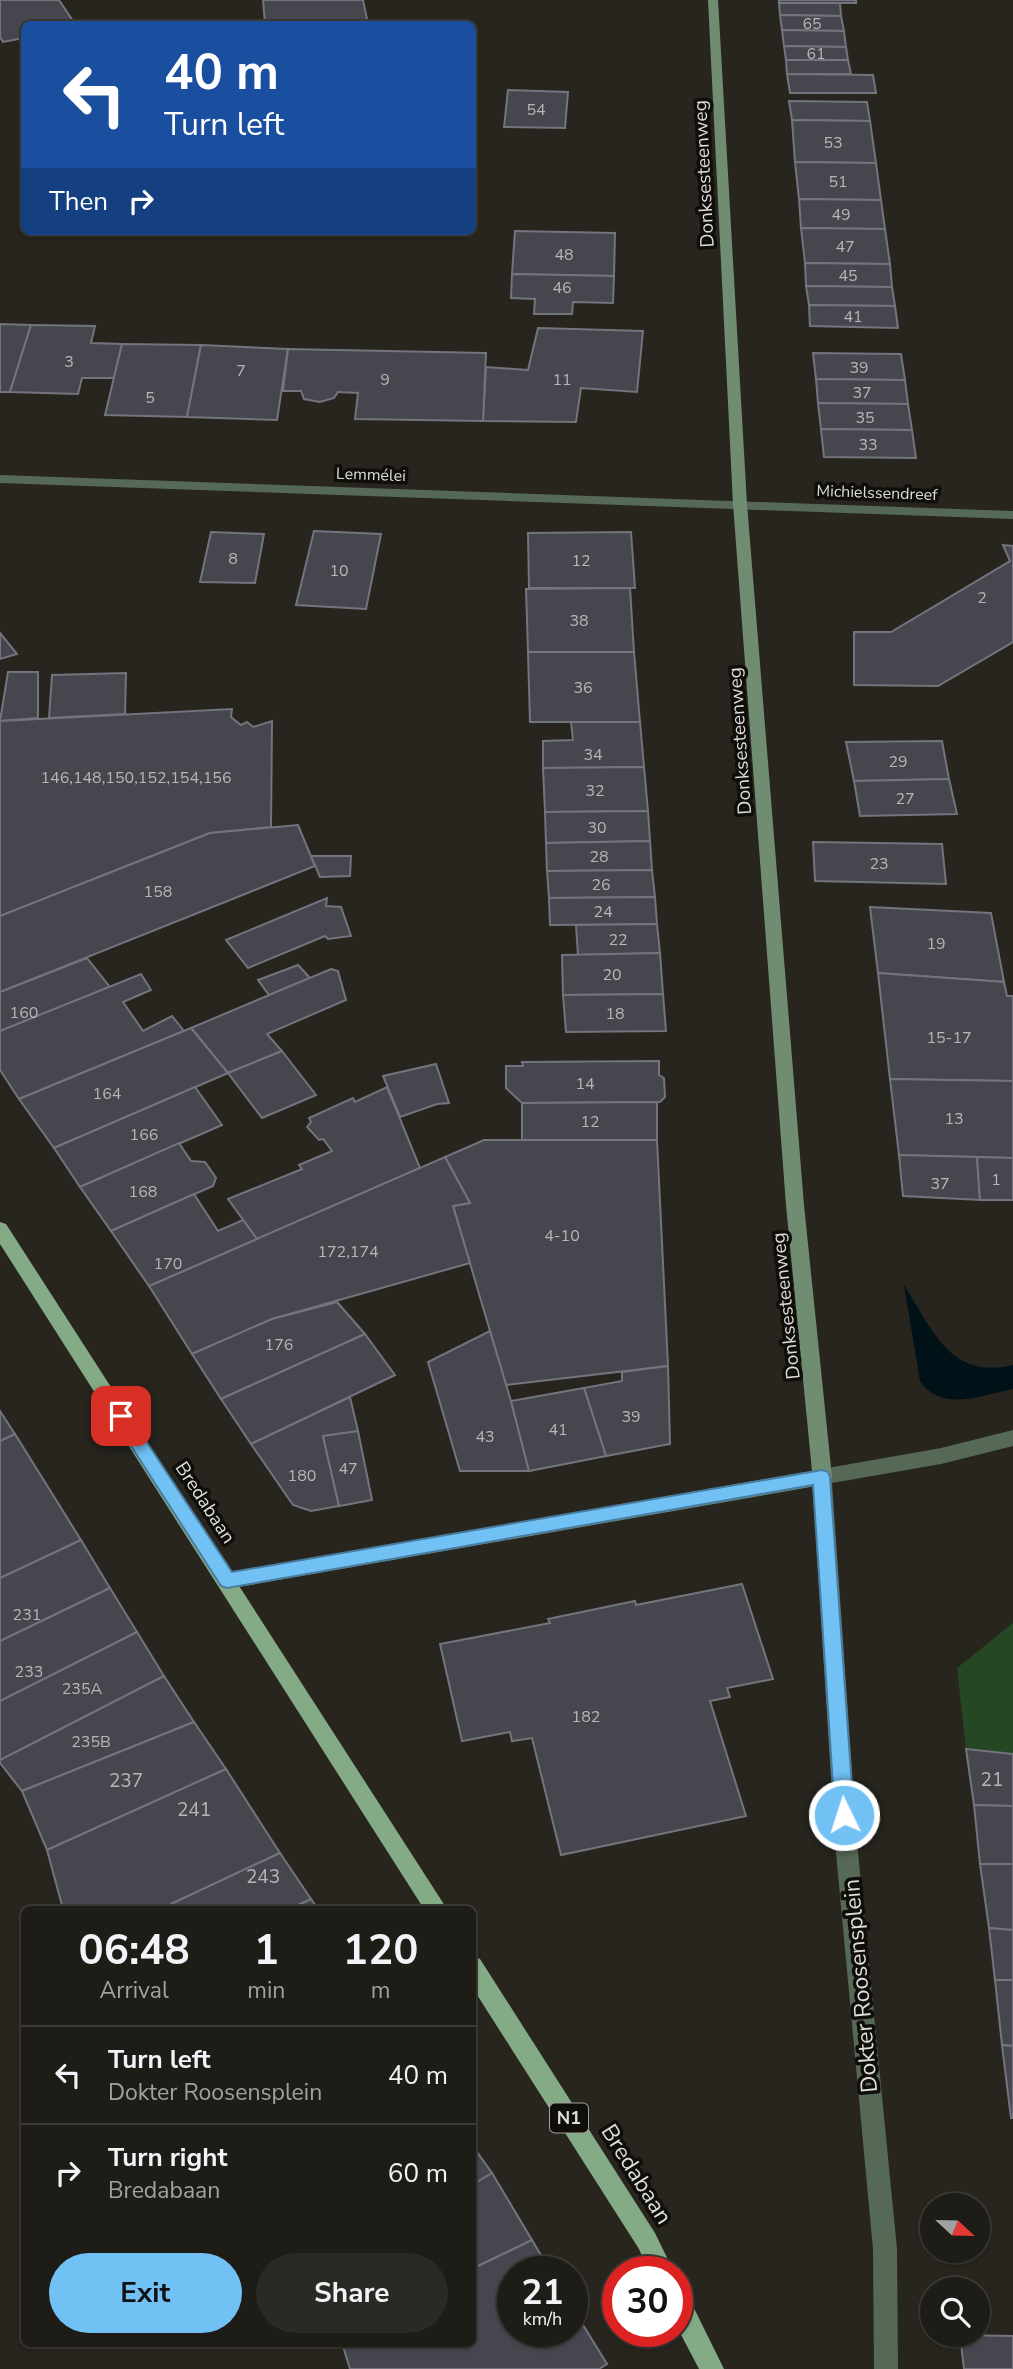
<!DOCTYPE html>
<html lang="en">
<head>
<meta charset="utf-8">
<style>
	body { margin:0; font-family:"Nunito Sans",sans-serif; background:#2a2923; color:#f1f3f6; height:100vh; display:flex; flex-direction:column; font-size:26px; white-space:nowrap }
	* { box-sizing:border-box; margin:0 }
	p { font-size:23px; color:#a0a1a1 }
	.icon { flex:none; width:38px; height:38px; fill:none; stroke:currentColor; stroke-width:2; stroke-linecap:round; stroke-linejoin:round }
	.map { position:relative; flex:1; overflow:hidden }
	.details { position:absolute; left:21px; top:1906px; width:455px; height:441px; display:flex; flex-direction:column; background:#1d1c16; border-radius:10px; box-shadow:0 2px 5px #0004,0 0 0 2px #3b3a35 }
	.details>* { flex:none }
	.hud { position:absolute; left:21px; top:21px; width:455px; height:214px; border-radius:10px; box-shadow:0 2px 5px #0004,0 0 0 2px #3b3a35; background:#1a4fa0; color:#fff; overflow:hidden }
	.needle { width:46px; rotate:112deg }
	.fabs { position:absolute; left:920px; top:2193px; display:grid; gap:14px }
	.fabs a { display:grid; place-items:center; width:70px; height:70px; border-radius:50%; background:#1d1c16; box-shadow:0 2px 5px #0004,0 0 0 2px #3b3a35; font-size:35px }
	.speed { position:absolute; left:497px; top:2256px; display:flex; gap:14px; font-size:35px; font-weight:700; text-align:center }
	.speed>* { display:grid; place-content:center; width:91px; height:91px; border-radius:50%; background:#1d1c16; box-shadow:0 2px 5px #0004,0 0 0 2px #3b3a35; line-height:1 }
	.speed small { font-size:18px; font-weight:400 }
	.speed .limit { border:10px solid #d22; background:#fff; color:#111 }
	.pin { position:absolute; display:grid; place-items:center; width:60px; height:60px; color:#fff; margin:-30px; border-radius:14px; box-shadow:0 4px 10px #0006 }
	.me { position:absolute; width:77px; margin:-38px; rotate:356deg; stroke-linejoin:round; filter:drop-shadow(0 0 5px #0008) }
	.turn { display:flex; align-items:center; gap:24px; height:147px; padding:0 28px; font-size:32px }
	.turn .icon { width:91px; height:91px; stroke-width:2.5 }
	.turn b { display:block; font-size:49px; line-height:60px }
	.then { display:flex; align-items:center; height:66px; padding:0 28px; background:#0003; gap:14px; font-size:26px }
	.eta { display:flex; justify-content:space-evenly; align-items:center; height:119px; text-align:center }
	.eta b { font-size:42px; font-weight:700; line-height:49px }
	.cta { display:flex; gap:14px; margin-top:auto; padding:14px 28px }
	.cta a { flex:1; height:80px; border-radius:42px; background:#71c1f5; color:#111; font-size:28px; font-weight:700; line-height:80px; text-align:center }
	.cta a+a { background:#2a2923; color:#f1f3f6 }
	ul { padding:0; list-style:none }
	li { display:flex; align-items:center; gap:21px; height:98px; padding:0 28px; border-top:2px solid #3b3a35 }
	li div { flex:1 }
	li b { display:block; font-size:26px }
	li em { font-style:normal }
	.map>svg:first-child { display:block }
	.green { fill:#254724 }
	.water { fill:#001117 }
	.building { fill:#45464e; stroke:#73747d; stroke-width:2 }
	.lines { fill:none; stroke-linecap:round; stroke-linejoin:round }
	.street { fill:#566856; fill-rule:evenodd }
	.secondary { fill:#718d71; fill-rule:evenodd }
	.primary { fill:#85aa86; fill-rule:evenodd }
	.route { fill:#71c1f5; stroke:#497d9f; stroke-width:2 }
	.labels { text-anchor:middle; stroke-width:7; stroke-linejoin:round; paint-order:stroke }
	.number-label { font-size:16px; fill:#b8b7b6 }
	.far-street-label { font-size:16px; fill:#deddd8; stroke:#0f0e0b }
	.shield { fill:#0f0e0b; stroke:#a09f9a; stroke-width:2 }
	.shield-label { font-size:18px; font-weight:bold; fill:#deddd8 }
	.street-label { font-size:19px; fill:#deddd8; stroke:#0f0e0b }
	.near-number-label { font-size:19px; fill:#b8b7b6 }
	.near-street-label { font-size:23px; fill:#deddd8; stroke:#0f0e0b }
</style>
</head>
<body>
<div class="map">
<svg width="1013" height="2369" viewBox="0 0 1013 2369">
	<rect width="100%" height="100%" fill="#27251e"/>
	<polygon class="green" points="1013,1623 1013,1754 966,1749 957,1668"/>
	<path class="water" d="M904 1285C933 1330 950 1380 1013 1365V1389C983 1395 941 1413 920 1381Z"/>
	<g class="building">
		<polygon points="0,0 59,0 75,24 24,24 24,38 3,42 0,37"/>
		<polygon points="263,0 363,0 368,24 265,23"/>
		<rect x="779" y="0" width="77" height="3"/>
		<polygon points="779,3 840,3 841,16 780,15"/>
		<polygon points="780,15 841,16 844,31 782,30"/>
		<polygon points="782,30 844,31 846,47 784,46"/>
		<polygon points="784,46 846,47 848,60 786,60"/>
		<polygon points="786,60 848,60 851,74 787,74"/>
		<polygon points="787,74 873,75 876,93 790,93"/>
		<polygon points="508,90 568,92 565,128 504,127"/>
		<polygon points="789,101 867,102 870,121 792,120"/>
		<polygon points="792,120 870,121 876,163 795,162"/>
		<polygon points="795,162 876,163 881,200 799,199"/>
		<polygon points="799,199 881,200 885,229 801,228"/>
		<polygon points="801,228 885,229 890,264 805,263"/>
		<polygon points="515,231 615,233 614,276 512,274"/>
		<polygon points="805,263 890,264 892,287 806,286"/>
		<polygon points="512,274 614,276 613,303 573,302 572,314 534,314 535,299 511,298"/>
		<polygon points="806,286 892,287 895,306 809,305"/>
		<polygon points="809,305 895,306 898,328 810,326"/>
		<polygon points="0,324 31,325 10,392 0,392"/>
		<polygon points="31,325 95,326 91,343 122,344 114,378 82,378 78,394 10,392"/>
		<polygon points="538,328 643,331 637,392 581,388 576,422 483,421 486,367 528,370"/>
		<polygon points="122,344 201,345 187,417 105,415"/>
		<polygon points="201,345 288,349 277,420 187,417"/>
		<polygon points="288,349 486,353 483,421 355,419 358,393 338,392 334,398 320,402 304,399 301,391 283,391"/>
		<polygon points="813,353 901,354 905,380 816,379"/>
		<polygon points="816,379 905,380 908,404 818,403"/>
		<polygon points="818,403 908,404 912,430 821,429"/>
		<polygon points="821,429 912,430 916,458 824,457"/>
		<polygon points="314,531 381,534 366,609 296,605"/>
		<polygon points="211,532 264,534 255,583 200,582"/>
		<polygon points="631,532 635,588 529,588 528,533"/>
		<polygon points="1003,545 1013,546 1013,642 938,686 854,685 854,632 891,632 1010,561"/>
		<polygon points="630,588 634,652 528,652 526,589"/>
		<polygon points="0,633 17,654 0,659"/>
		<polygon points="528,652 634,652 640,722 530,722"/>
		<polygon points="8,672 38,672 38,718 0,721"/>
		<polygon points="126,673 125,714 49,718 52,675"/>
		<polygon points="232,709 231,717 241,725 247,722 253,727 272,721 271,827 210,833 0,916 0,721"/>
		<polygon points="571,722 640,722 644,767 543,768 543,741 573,740"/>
		<polygon points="942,741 949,779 854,781 846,742"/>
		<polygon points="644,767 648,811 545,812 543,768"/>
		<polygon points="949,779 957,814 860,816 854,781"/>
		<polygon points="648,811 650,841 546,843 545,812"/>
		<polygon points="298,825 315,866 0,992 0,916 210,833"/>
		<polygon points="650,841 652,870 547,871 546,843"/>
		<polygon points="813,842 942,844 946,884 815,881"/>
		<polygon points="311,856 351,856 350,876 320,877"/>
		<polygon points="652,870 655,897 549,898 547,871"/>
		<polygon points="655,897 657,924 550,925 549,898"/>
		<polygon points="327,898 326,906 341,907 351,936 328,939 325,936 248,968 226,940"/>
		<polygon points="870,907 991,913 1004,982 878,973"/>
		<polygon points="657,924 660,953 578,955 576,925"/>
		<polygon points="660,953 663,994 563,995 562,955"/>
		<polygon points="87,958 110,987 0,1031 0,992"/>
		<polygon points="298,965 310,978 269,995 258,980"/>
		<polygon points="331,969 338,971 346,1000 267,1034 282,1051 228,1073 191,1028"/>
		<polygon points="878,973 1004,982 1007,996 1013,996 1013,1081 890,1079"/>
		<polygon points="141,974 151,990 123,1002 143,1031 172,1016 184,1031 19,1099 0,1070 0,1031"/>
		<polygon points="663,994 666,1031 566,1032 563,995"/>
		<polygon points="191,1028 228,1073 54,1148 19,1099"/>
		<polygon points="282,1051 316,1095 262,1118 228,1073"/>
		<polygon points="659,1061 659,1075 664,1078 665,1097 660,1102 522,1103 506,1088 506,1066 523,1066 522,1062"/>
		<polygon points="436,1064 449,1103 437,1104 400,1117 383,1076"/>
		<polygon points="890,1079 1013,1081 1013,1158 899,1155"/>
		<polygon points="195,1087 222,1125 80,1187 54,1148"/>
		<polygon points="387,1087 420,1168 257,1239 228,1199 302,1169 299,1165 332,1151 323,1139 319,1140 307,1127 311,1122 309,1118 353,1098 355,1102"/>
		<polygon points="657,1102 657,1140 522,1140 522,1103"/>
		<polygon points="484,1140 657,1140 668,1366 506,1385 453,1206 470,1203 445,1157"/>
		<polygon points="179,1143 191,1161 205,1162 216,1178 213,1186 111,1231 80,1187"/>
		<polygon points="899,1155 977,1157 980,1200 903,1196"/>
		<polygon points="445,1157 470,1203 453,1206 470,1263 272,1319 192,1354 149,1286"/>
		<polygon points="977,1157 1013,1158 1013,1200 980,1200"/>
		<polygon points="194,1194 218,1231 243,1220 257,1239 149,1286 111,1231"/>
		<polygon points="337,1302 365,1334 221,1399 192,1354 272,1319"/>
		<polygon points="490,1331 511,1401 529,1471 460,1471 428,1362"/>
		<polygon points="365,1334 395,1375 251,1444 221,1399"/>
		<polygon points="668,1366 670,1444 606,1456 584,1388 622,1381 622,1372"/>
		<polygon points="584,1388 606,1456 529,1471 511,1401"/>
		<polygon points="350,1397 358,1431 323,1436 339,1506 311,1511 293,1505 251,1444"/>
		<polygon points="0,1411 15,1434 0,1441"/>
		<polygon points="358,1431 372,1500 339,1506 323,1436"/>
		<polygon points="15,1434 81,1540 0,1578 0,1441"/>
		<polygon points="81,1540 110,1588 0,1641 0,1578"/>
		<polygon points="742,1584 773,1679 727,1688 730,1697 710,1701 746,1816 561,1855 532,1738 512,1741 510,1732 462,1741 440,1644 550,1623 548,1619 635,1601 636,1605"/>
		<polygon points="110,1588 137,1632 0,1701 0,1641"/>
		<polygon points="137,1632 164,1676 0,1760 0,1701"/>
		<polygon points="164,1676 194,1722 22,1791 0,1763 0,1760"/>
		<polygon points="194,1722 226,1769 47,1850 22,1791"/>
		<polygon points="966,1749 1013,1754 1013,1806 974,1805"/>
		<polygon points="226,1769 280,1853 161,1909 63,1909 47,1850"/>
		<polygon points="974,1805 1013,1806 1013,1864 980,1864"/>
		<polygon points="280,1853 311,1899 290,1909 177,1909 173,1903"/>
		<polygon points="980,1864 1013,1864 1013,1930 989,1928"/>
		<polygon points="311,1899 318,1909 290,1909"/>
		<polygon points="989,1928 1013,1930 1013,1980 995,1980"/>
		<polygon points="995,1980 1013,1980 1013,2046 1002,2045"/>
		<polygon points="1002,2045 1013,2046 1013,2118 1011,2118"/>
		<polygon points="472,2145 492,2173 472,2185"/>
		<polygon points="492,2173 532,2240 472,2269 472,2185"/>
		<polygon points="532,2240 551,2272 513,2272 513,2331 572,2331 572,2307 607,2364 599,2369 350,2369 342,2343 472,2343 472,2269"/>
		<polygon points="960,2335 1013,2336 1013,2369 964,2369"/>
	</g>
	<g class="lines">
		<g class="street">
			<polygon points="0,475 1013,511 1013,519 0,483"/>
			<polygon points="1013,1430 1013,1446 941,1464 832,1483 857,1842 897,2249 898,2369 874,2369 873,2249 835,1842 812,1477 815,1471 822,1469 941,1448"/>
		</g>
		<polygon class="secondary" points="708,0 718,0 747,504 804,1205 832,1477 829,1483 822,1485 227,1589 220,1587 217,1581 220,1575 227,1573 812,1471 786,1205 733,504"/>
		<g class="primary">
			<polygon points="0,1222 6,1224 447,1909 424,1909 0,1244"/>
			<polygon points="472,1956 480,1959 655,2233 674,2272 649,2272 639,2249 472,1987"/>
			<polygon points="677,2289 686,2292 724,2369 699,2369 677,2327"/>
		</g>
	</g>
	<polygon class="route" points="121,1410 127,1412 232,1572 822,1470 828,1472 830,1477 854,1815 851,1821 844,1824 838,1821 835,1815 813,1485 227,1588 221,1586 115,1421 113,1416 115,1412"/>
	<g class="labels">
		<g class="number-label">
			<text x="812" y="29">65</text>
			<text x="816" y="59">61</text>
			<text x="536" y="115">54</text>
			<text x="833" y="148">53</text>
			<text x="838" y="187">51</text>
			<text x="841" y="220">49</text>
			<text x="845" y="252">47</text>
			<text x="564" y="260">48</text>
			<text x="848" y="281">45</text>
			<text x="562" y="293">46</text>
			<text x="853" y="322">41</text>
			<text x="69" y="367">3</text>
			<text x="859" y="373">39</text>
			<text x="241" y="376">7</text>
			<text x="385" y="385">9</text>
			<text x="562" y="385">11</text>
			<text x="862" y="398">37</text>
			<text x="150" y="403">5</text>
			<text x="865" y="423">35</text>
			<text x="868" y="450">33</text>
			<text x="233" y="564">8</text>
			<text x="581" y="566">12</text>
			<text x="339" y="576">10</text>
			<text x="982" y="603">2</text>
			<text x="579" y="626">38</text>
			<text x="583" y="693">36</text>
			<text x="593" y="760">34</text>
			<text x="898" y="767">29</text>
			<text x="136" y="783">146,148,150,152,154,156</text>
			<text x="595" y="796">32</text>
			<text x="905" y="804">27</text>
			<text x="597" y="833">30</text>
			<text x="599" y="862">28</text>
			<text x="879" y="869">23</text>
			<text x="601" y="890">26</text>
			<text x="158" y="897">158</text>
			<text x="603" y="917">24</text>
			<text x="618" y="945">22</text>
			<text x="936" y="949">19</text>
			<text x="612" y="980">20</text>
			<text x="24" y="1018">160</text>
			<text x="615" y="1019">18</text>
			<text x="949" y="1043">15-17</text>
			<text x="585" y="1089">14</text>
			<text x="107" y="1099">164</text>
			<text x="954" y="1124">13</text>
			<text x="590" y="1127">12</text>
			<text x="144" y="1140">166</text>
			<text x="996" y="1185">1</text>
			<text x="940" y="1189">37</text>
			<text x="143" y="1197">168</text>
			<text x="562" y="1241">4-10</text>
			<text x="348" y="1257">172,174</text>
			<text x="168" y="1269">170</text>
			<text x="279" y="1350">176</text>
			<text x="631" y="1422">39</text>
			<text x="558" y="1435">41</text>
			<text x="485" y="1442">43</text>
			<text x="348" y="1474">47</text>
			<text x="302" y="1481">180</text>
			<text x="27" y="1620">231</text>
			<text x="29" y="1677">233</text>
			<text x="82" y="1694">235A</text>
			<text x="586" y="1722">182</text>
			<text x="91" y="1747">235B</text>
		</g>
		<g class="far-street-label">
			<text transform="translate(371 474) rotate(2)" y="6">Lemmélei</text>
			<text transform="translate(877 492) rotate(2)" y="6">Michielssendreef</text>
		</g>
		<rect class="shield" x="550" y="2103.5" width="38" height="29" rx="5"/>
		<g class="shield-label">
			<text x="569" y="2124">N1</text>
		</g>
		<g class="street-label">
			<text transform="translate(703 174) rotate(-93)" y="7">Donksesteenweg</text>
			<text transform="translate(739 741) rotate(-94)" y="7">Donksesteenweg</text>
			<text transform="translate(785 1306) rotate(-96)" y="7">Donksesteenweg</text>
			<text transform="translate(206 1502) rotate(57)" y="7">Bredabaan</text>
		</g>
		<g class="near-number-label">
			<text x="992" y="1786">21</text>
			<text x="126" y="1787">237</text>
			<text x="194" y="1816">241</text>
			<text x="263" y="1883">243</text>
		</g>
		<g class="near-street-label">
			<text transform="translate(860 1986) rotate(-95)" y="8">Dokter Roosensplein</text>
			<text transform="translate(637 2174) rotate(58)" y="8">Bredabaan</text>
		</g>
	</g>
</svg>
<div class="fabs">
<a><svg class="needle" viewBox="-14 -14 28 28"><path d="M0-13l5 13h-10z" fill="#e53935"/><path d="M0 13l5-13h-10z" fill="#a0a1a1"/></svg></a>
<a><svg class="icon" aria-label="search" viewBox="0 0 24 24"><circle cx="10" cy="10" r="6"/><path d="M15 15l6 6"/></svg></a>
</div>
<div class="speed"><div>21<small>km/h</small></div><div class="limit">30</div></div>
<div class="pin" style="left:121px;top:1416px;background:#d93025"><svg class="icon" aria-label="arrive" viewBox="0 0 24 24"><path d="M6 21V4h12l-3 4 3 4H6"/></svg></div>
<svg class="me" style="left:844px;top:1815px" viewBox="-20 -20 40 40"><circle r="17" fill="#71c1f5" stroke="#fff" stroke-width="3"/><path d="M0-11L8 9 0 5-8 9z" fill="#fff"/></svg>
<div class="hud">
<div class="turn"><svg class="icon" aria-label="left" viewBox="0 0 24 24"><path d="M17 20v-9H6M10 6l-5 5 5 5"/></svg><div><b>40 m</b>Turn left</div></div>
<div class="then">Then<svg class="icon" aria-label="right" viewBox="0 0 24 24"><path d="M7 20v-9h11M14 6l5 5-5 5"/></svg></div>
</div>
<section class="details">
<div class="eta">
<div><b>06:48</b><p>Arrival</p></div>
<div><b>1</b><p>min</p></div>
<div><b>120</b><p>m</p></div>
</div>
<ul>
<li><svg class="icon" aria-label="left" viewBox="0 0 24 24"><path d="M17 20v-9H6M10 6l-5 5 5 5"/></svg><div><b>Turn left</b><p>Dokter Roosensplein</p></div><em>40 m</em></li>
<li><svg class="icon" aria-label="right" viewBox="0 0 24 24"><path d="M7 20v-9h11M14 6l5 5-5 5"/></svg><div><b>Turn right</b><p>Bredabaan</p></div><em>60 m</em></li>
</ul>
<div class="cta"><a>Exit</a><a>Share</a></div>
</section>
</div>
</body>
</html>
